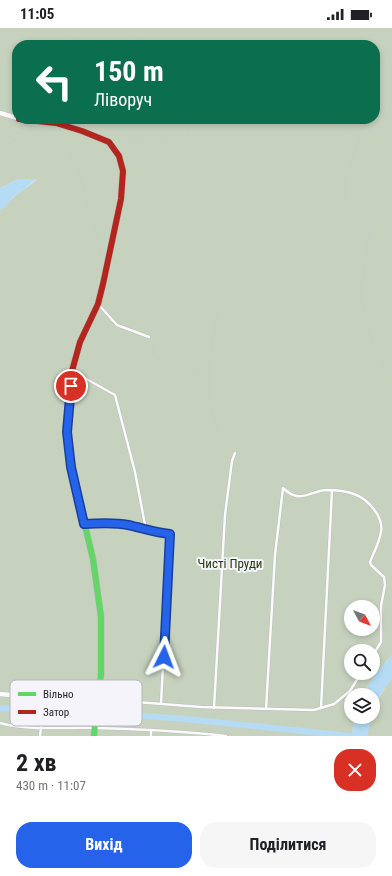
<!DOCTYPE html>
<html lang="uk">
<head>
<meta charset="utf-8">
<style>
	body { margin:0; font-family:"Roboto Condensed",sans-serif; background:#f6f6f6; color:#202124; height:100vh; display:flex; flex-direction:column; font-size:15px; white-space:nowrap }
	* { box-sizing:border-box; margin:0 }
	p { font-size:13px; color:#757577 }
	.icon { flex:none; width:22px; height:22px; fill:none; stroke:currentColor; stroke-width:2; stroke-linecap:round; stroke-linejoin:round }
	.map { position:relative; height:708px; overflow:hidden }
	.drawer { display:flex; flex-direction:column; background:#fff; flex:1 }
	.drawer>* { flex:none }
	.guide { position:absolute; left:12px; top:12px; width:368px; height:84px; border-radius:16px; box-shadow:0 2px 6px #0003; background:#0b6e4f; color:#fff; overflow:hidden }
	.needle { width:26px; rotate:131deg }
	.buttons { position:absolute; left:344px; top:572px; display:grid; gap:8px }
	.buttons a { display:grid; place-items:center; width:36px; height:36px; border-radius:50%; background:#fff; box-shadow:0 2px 6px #0003; font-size:20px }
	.pin { position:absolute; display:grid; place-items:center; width:34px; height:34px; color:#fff; margin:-17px; border:2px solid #fff; border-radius:50%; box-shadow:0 1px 4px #0007 }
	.me { position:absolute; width:44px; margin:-22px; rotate:3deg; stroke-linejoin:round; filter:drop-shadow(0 0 3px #0008) }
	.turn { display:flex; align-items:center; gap:14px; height:84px; padding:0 16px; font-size:18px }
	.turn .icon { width:52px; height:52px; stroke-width:2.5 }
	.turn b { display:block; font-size:28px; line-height:34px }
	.round { display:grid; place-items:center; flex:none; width:42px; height:42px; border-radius:16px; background:#f6f6f6 }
	.head { display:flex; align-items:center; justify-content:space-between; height:68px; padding:0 16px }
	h1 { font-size:24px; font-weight:700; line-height:30px }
	.button { display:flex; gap:8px; margin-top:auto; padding:8px 16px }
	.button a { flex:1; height:46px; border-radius:16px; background:#2563eb; color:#fff; font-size:16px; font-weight:700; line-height:46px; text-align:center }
	.button a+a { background:#f6f6f6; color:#202124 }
	.status { display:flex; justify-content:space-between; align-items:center; height:28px; padding:0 20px; background:#fff; direction:ltr }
	.status svg { height:11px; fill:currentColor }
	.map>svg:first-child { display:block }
	.green { fill:#c6d2be; fill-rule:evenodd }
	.water { fill:#b5dcf4 }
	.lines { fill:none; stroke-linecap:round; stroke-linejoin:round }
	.canal { stroke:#b5dcf4; stroke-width:6 }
	.lane-casing { stroke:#bcbcbe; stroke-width:3.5 }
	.street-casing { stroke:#bcbcbe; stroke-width:5.5 }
	.fast-casing { stroke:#bcbcbe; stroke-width:7 }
	.jam-casing { stroke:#bcbcbe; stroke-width:7 }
	.path { stroke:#c9c9ca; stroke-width:1; stroke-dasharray:2 2; stroke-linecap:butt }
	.lane { stroke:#fcfbfc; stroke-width:2.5 }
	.street { stroke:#fcfbfc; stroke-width:4.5 }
	.fast { stroke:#63d668; stroke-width:6 }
	.jam { stroke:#b3261e; stroke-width:6 }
	.route-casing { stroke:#184099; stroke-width:10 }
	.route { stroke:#2563eb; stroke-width:7 }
	.labels { text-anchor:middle; stroke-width:4; stroke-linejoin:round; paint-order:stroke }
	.park-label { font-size:13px; fill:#263a0c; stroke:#f4f4fa }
	.key { fill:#f4f4fa; stroke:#b6b6bc; stroke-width:1 }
	.key-label { font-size:11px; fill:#27272a }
</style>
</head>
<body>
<div class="status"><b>11:05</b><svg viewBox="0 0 49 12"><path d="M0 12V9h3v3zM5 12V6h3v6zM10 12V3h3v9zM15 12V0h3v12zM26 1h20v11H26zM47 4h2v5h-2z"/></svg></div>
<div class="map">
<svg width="392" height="708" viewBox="0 0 392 708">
	<rect width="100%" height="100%" fill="#e8e7ec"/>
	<g class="green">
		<path d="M0 0H392V627L375 647 362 667H351V689H354L352 708H0V182C5 180 8 175 12 171 19 164 29 159 36 152L19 151 0 160ZM17 17H375V91H17ZM351 579H373V601H351ZM351 623H373V645H351Z"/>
		<path d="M392 650V708H367C370 688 379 666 392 650Z"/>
	</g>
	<g class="water">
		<path d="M19 151H36C29 158 21 163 14 169 9 173 6 180 0 182V160Z"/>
		<polygon points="392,627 392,650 380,667 373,686 373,667 362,667 375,647"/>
		<polygon points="354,689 372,689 367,708 352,708"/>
	</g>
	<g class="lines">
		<g class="canal">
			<polyline points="0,680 85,684"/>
			<polyline points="106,685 185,691 351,708"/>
		</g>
		<g class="lane-casing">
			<g id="lane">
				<polyline points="98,276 117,297 149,309"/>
				<polyline points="72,343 115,367 135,444 146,502"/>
				<path d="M283 460C301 477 308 463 327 462 335 462 346 463 354 466 368 471 384 489 381 504 379 515 374 524 370 534L371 537 384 549 385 557 381 578V614L373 627"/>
				<polyline points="85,496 108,495 127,497 139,501 170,506 161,675"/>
				<polyline points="97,671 201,679 314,682 334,676 350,663 361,645"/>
				<polyline points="214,680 225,487 232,433 235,425"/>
				<polyline points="321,680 332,462"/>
				<polyline points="266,681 275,527 283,460"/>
				<path d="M0 695C28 703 66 699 95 700 139 701 183 703 226 708"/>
				<polyline points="151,702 151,708"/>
				<polyline points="40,708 41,699"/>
			</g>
		</g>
		<g class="street-casing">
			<g id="street">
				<polyline points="0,85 17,90"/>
				<polyline points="0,666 64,672 97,671"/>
			</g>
		</g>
		<g class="fast-casing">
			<polyline id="fast" points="71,354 67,404 71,439 93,531 101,589 101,648 97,671 94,708"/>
		</g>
		<g class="jam-casing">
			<polyline id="jam" points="19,91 56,95 82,103 109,114 119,128 123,143 121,171 103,256 98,276 80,314 72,343 71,354"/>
		</g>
		<g class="path">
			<polyline points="38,0 38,17"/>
			<polyline points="67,17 75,4 75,0"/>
			<polyline points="129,17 140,0"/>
			<polyline points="311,91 329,97 358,109 392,95"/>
			<polyline points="30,98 51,107 67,119 83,156 87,175 93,189 98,211 101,237"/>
			<path d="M118 117C132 108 157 110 173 109L176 113 180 114C189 110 187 100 188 91"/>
			<polyline points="0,119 15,113 20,98"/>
			<polyline points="345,149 346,174 370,200 360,268 372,313 384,339 392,350"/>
			<polyline points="153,312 153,327 176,337 180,346 209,348"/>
			<path d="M232 421C197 386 211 324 218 280 224 269 237 262 246 253 261 238 272 219 287 204 295 195 304 187 314 179 322 173 331 167 337 159 349 146 357 127 358 109"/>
			<path d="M239 426C255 432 277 439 283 456"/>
			<polyline points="381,621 392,617"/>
		</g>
		<use href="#lane" class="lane"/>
		<use href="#street" class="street"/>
		<use href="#fast" class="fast"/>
		<use href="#jam" class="jam"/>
	</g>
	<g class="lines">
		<g class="route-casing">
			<path id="route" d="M71 358 67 404 71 439 84 496C99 495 114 494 128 497 142 500 156 505 170 506L164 629"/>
		</g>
		<use href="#route" class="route"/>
	</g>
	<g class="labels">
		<g class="park-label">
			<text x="230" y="540">Чисті Пруди</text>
		</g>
	</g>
	<rect x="10" y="652" width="132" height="46" rx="6" class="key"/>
	<rect x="18" y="664" width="18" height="4" fill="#63d668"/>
	<rect x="18" y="682" width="18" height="4" fill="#b3261e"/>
	<g class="key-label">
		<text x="43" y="670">Вільно</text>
		<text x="43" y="688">Затор</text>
	</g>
</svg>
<div class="buttons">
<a><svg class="needle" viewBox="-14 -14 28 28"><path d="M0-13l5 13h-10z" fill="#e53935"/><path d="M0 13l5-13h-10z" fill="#757577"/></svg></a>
<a><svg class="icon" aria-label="search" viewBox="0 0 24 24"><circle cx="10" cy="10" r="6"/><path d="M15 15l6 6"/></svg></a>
<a><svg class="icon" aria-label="layers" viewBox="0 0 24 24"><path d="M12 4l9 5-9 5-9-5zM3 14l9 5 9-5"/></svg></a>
</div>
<div class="pin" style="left:71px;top:358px;background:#d93025"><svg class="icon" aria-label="arrive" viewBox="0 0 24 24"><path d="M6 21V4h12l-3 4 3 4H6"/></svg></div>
<svg class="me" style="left:164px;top:629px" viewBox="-20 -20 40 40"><path d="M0-17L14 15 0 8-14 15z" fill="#2563eb" stroke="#fff" stroke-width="4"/></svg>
<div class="guide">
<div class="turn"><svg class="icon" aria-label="left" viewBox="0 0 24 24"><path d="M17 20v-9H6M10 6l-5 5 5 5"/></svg><div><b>150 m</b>Ліворуч</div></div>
</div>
</div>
<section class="drawer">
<div class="head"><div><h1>2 хв</h1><p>430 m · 11:07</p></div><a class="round" style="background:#d93025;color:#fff"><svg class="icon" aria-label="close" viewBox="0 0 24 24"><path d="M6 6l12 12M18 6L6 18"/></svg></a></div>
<div class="button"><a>Вихід</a><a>Поділитися</a></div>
</section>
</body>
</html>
